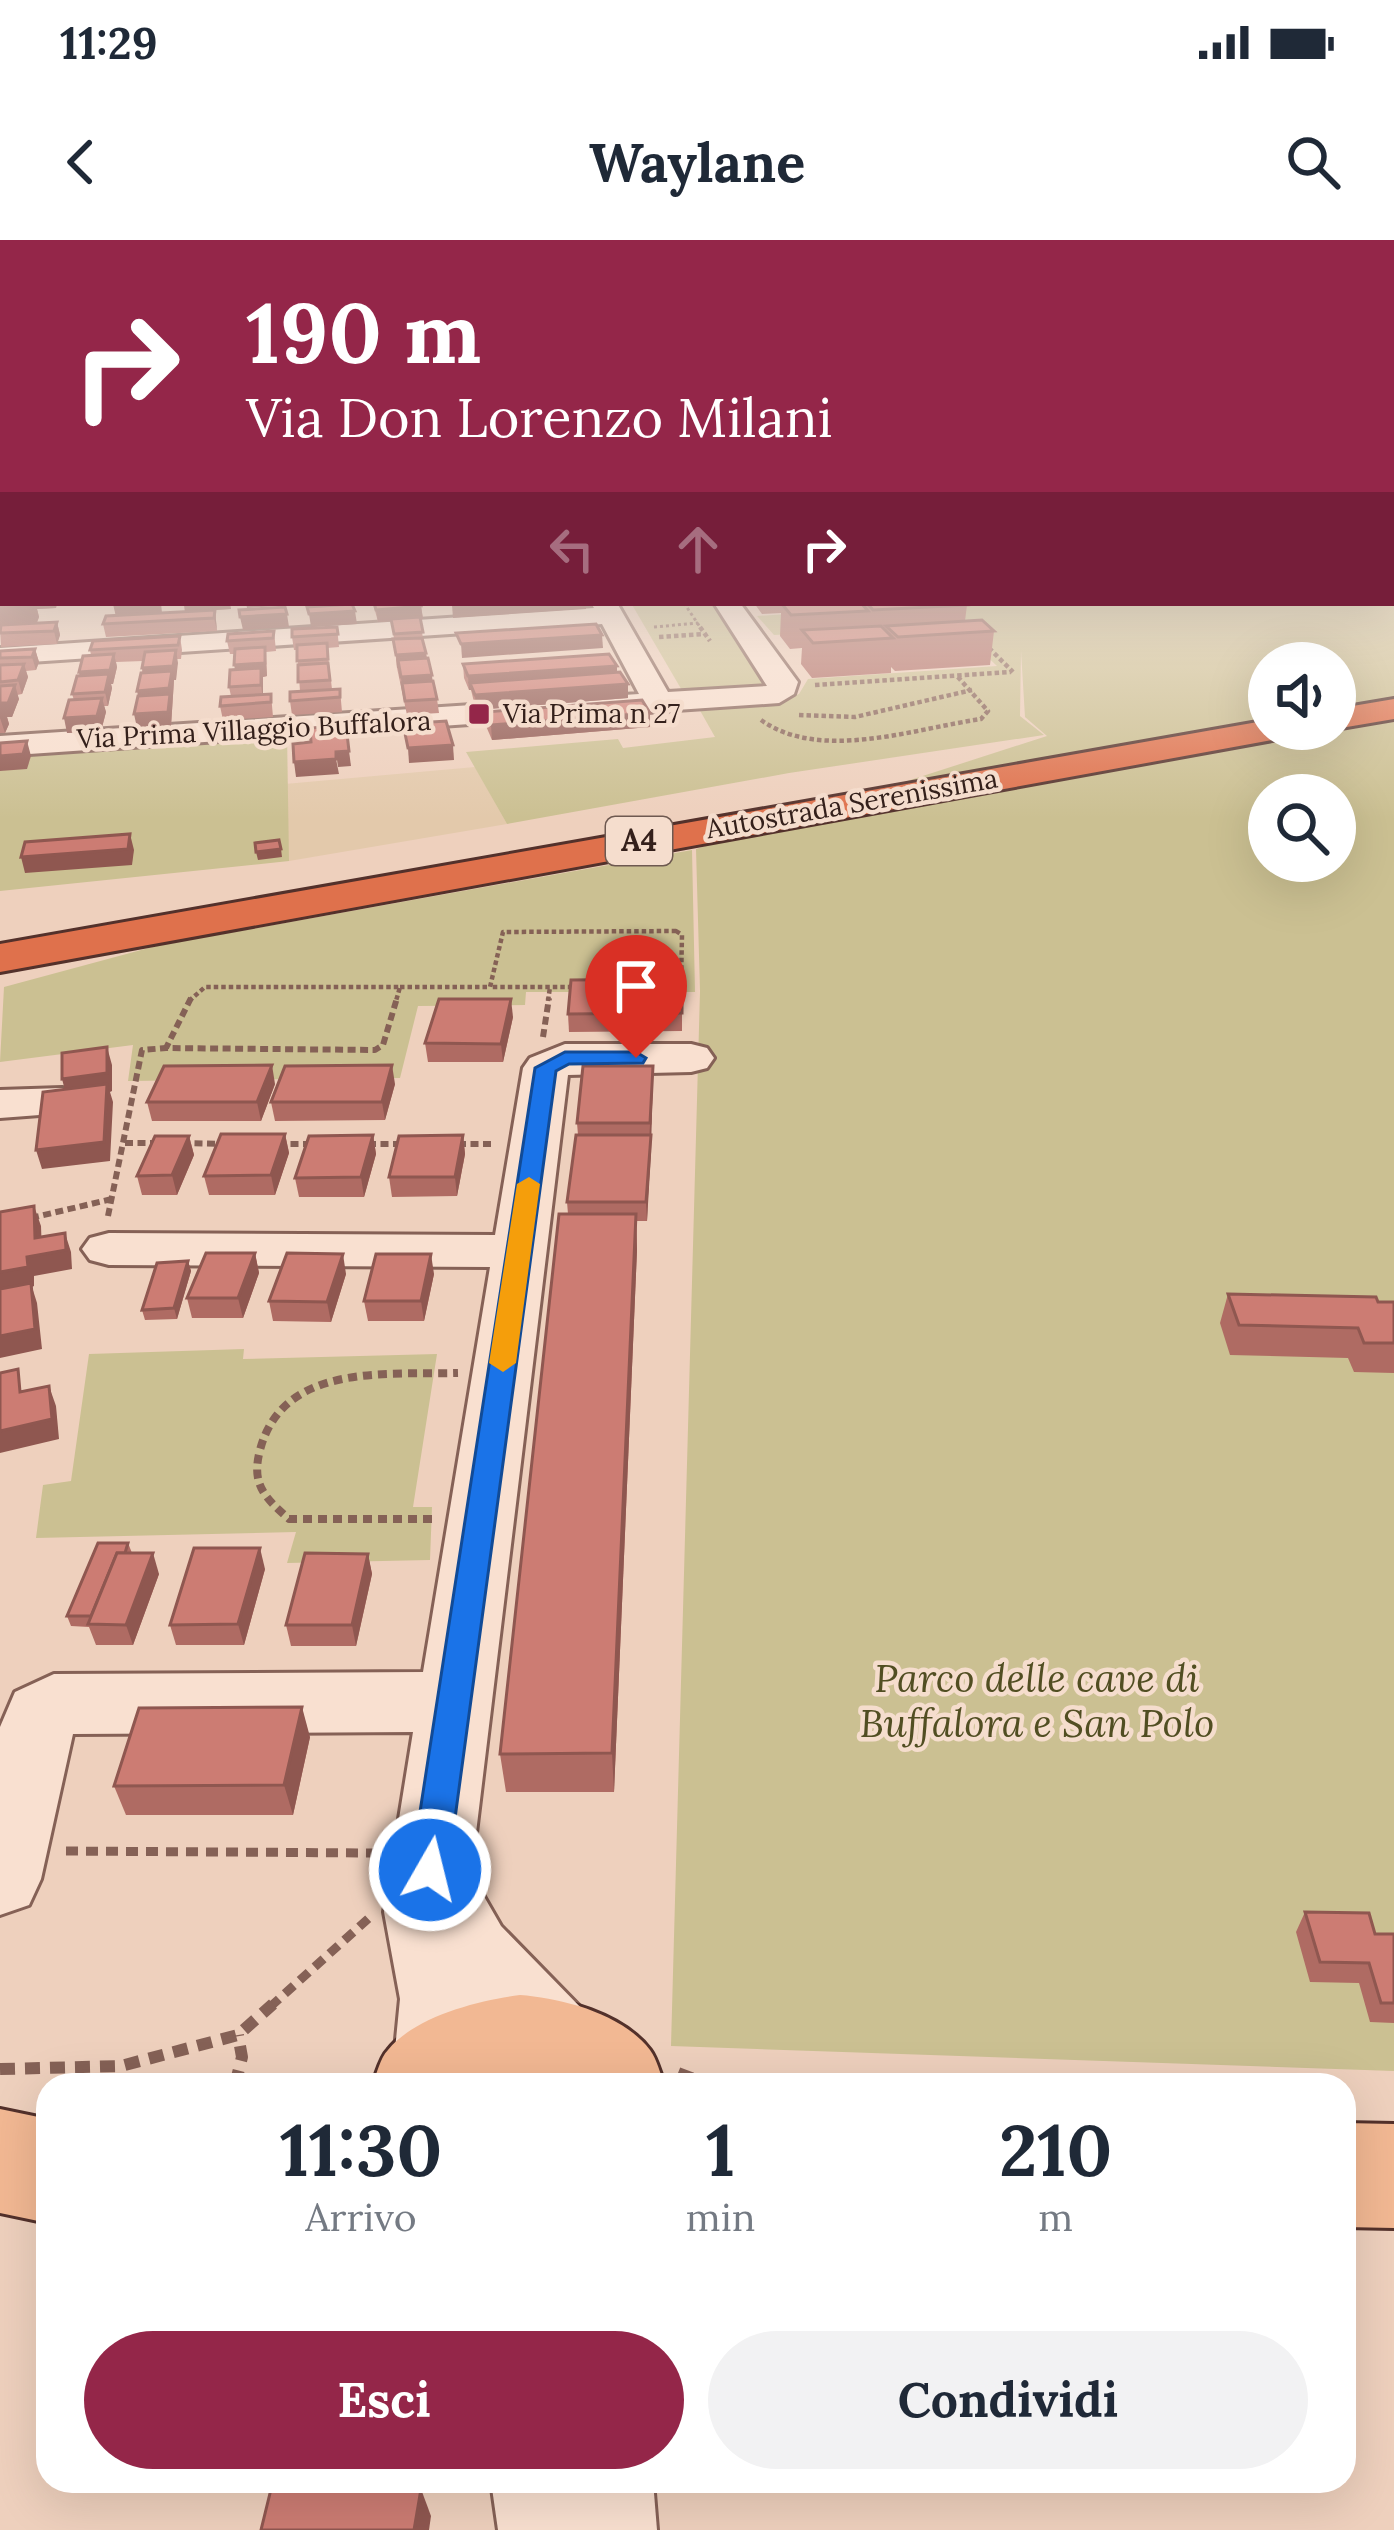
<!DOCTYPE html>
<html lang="it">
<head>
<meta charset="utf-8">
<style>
	body { margin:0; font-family:Lora,serif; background:#f2f2f3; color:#1f2937; height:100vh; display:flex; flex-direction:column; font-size:45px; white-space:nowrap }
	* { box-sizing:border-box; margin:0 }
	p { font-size:39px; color:#747a83 }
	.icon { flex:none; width:66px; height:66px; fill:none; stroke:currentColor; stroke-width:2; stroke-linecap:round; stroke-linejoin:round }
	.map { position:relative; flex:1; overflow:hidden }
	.sheet { position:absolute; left:36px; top:1833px; width:1320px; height:420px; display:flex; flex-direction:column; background:#fff; border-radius:36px; box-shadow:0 12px 48px #0002 }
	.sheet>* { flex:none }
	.guide { position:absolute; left:0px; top:0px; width:1395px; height:366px; box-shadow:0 12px 48px #0002; background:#942649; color:#fff; overflow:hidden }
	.buttons { position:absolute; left:1248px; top:402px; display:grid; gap:24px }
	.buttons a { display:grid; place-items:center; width:108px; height:108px; border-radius:50%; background:#fff; box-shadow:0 12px 48px #0002; font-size:60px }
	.pin { position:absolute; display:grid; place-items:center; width:102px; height:102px; color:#fff; margin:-123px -51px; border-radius:50% 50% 50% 0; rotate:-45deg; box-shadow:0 0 12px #0007 }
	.pin .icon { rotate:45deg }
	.me { position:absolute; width:132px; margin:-66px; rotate:8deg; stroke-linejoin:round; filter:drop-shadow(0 0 9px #0008) }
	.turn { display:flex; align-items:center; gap:42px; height:252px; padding:0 48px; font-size:54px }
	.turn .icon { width:156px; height:156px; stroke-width:2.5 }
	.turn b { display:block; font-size:84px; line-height:102px }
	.lanes { display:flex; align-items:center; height:114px; padding:0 48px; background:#0003; justify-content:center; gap:60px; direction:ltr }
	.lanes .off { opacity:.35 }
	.eta { display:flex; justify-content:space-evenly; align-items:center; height:204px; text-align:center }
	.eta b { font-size:72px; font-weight:700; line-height:84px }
	.action { display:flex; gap:24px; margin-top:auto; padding:24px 48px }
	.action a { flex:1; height:138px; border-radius:72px; background:#942649; color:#fff; font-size:48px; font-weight:700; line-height:138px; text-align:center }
	.action a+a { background:#f2f2f3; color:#1f2937 }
	.status { display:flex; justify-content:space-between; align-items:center; height:84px; padding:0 60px; background:#fff; direction:ltr }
	.status svg { height:33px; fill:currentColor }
	header { display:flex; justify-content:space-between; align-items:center; height:156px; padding:0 48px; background:#fff; font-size:54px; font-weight:700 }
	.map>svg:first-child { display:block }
	.farmland { fill:#e3c9ab }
	.green { fill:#cbc092; fill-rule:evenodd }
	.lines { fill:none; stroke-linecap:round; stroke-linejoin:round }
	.minor-casing { stroke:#856156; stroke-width:6 }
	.major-casing { stroke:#53312b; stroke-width:6 }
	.highway-casing { stroke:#53312b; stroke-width:6 }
	.path-far5 { stroke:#856156; stroke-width:3; stroke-dasharray:3 3; stroke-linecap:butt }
	.path-far4 { stroke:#856156; stroke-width:4.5; stroke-dasharray:4.5 3; stroke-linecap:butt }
	.path-far3 { stroke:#856156; stroke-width:6; stroke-dasharray:8 4.5; stroke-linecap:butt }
	.path-far2 { stroke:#856156; stroke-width:8; stroke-dasharray:9 6; stroke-linecap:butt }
	.path-far1 { stroke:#856156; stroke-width:9; stroke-dasharray:12 8; stroke-linecap:butt }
	.path { stroke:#856156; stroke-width:12; stroke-dasharray:15 10; stroke-linecap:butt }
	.minor { fill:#f9e0d0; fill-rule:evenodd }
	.major { fill:#f2b893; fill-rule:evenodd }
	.highway { fill:#df714c; fill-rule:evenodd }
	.wall { fill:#af6b63 }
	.shaded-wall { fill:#8f5750 }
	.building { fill:#cc7c73; stroke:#8f5750; stroke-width:3 }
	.route { fill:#1a73e8; stroke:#114b97; stroke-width:3 }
	.slow { fill:#f59e0b }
	.poi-dot { fill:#942649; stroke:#f5ddcd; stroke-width:4.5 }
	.labels { text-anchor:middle; stroke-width:9; stroke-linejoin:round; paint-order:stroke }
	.far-poi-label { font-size:27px; fill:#34201b; stroke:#f5ddcd; text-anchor:start }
	.far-street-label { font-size:27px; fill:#34201b; stroke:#f5ddcd }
	.shield { fill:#f5ddcd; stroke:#6e5950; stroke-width:3 }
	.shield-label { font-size:30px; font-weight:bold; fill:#34201b }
	.near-park-label { font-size:39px; font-style:italic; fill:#514e22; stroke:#f5ddcd }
</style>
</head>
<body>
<div class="status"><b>11:29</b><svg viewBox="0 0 49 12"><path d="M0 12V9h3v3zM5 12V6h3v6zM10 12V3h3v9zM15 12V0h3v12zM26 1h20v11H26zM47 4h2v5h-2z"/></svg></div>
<header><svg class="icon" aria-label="back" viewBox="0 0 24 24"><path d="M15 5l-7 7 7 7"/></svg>Waylane<svg class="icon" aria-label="search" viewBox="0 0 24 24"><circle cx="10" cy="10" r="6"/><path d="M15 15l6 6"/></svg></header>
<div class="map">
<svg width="1394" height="2290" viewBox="0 0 1394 2290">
	<rect width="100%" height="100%" fill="#eed0bd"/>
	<polygon class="farmland" points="475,527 507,584 289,621 285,544"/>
	<g class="green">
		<path d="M1394 259V1831L671 1806 700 751 696 609 1047 496 1025 477 1021 411 1020 476 1044 495 789 533 507 584 466 512 618 499 623 508 715 497 698 467 787 458 799 454 808 439 997 426 955 386 774 395 757 376 949 363H1392ZM1269 423H1335V489H1269ZM1269 555H1335V621H1269Z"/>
		<polygon points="631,363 714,363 775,448 687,459"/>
		<polygon points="287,493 289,621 0,651 0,513"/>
		<polygon points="692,610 695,752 526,752 525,765 418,766 400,838 128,841 133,805 0,822 4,747 156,706"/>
		<polygon points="244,1109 243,1119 437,1114 413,1267 432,1267 430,1320 287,1323 296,1292 36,1298 43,1245 71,1241 89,1114"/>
	</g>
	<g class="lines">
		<g class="minor-casing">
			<g id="minor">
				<rect x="0" y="310" width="3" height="14"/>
				<polygon points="591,363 617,363 668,452 767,446 714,363 740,363 798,442 794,454 779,463 0,516 0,496 639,454 602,384 0,424 0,408 594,368"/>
				<path d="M565 804H691L707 808 714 818 707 828 691 832 568 835 471 1634 501 1686 587 1774 600 1804 587 1834C533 1856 519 1828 485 1790L477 1845H399L393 1830 400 1759 384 1672 413 1492 73 1494 41 1639 29 1665 0 1675V1487L15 1452 54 1434 423 1432 490 1027 109 1025 90 1020 82 1009 90 998 109 993 495 995 523 828 530 818Z"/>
				<polygon points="62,848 79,852 86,862 79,872 0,878 0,850"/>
				<polygon points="491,2241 653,2241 657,2290 498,2290"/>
			</g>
		</g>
		<g class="major-casing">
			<g id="major">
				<path d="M520 1755C562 1758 623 1774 650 1810 657 1819 660 1834 665 1845H372C377 1834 380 1818 388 1810 415 1776 480 1760 520 1755Z"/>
				<polygon points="0,1869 48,1879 48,1983 0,1973"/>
				<polygon points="1344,1883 1394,1884 1394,1988 1344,1987"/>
			</g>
		</g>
		<g class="highway-casing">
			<g id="highway">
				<polygon points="1394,459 1394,479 1335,489 1334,489 1335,469"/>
				<polygon points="1269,480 1269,489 1295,489 1278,499 0,732 0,704"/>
			</g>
		</g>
		<g class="path-far5">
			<polyline points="684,363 702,390"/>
			<polyline points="654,387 698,383"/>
		</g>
		<g class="path-far4">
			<polyline points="700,387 710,401"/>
			<polyline points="659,397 704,394"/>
			<polyline points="989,408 1013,432"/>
			<polyline points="815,445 1011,432"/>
			<polyline points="799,475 855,477 972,450"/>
			<path d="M761 480C820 522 913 489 981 479L988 471 957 436"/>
			<polygon points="676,691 682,695 681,743 674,747 490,747 503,692"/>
			<polyline points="400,747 490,747"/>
			<polyline points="189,761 205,747 400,747 396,761"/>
			<polyline points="548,761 550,747"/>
		</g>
		<g class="path-far3">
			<polyline points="191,758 166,808 375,810 383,805 397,758"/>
			<polyline points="543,797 549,758"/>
			<polyline points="125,903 161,903"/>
			<polyline points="182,903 227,904"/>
			<polyline points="278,904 311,904"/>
			<polyline points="368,904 407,904"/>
			<polyline points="458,904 491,904"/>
			<polyline points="108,976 142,810 166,808"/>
			<polyline points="31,978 112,959"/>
		</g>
		<path class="path-far2" d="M432 1279H289C264 1257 251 1244 260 1210 283 1122 387 1135 458 1133"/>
		<g class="path-far1">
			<polyline points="66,1611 375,1613"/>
			<polyline points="270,1767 369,1678"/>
		</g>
		<g class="path">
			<polyline points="0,1829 121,1826 238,1795 273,1764"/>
			<polyline points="678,1833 709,1845"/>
			<polyline points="235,1845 242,1817 238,1795"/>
		</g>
		<use href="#minor" class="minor"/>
		<use href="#major" class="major"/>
		<use href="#highway" class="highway"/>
	</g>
	<g class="wall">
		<polygon points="3,363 57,363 56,368 37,369 39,377 37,383 57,382 60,395 57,404 1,407 0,388"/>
		<polygon points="184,363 230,363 231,369 215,370 217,391 106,397 103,384 116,376 185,372"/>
		<polygon points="373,363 421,366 423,379 420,379 424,405 437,459 439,473 407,475 397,428 392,381 378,382"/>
		<polygon points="754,363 965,363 967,365 965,381 994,391 990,425 895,431 891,427 891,433 812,438 801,424 802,408 790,409 780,396 781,373 762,374"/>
		<polygon points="337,387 339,407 327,408 332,449 340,449 342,472 292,475 290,461 300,451 297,410 294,410 292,397"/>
		<polygon points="274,391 276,411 266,412 267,436 263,437 263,454 271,454 273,477 223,480 220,466 231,456 229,447 235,430 235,414 230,414 227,401"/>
		<polygon points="180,396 182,410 181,419 177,419 176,440 174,440 171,486 137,488 143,421 116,422 117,427 113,444 111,444 112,448 108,466 104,466 106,472 101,491 67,493 74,460 72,454 80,436 79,432 91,415 90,410"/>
		<polygon points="35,409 39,422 36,430 26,431 28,437 22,454 17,455 19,459 12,477 7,477 9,484 5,493 0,493 0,411"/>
		<polygon points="463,424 617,432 628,458 476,470 471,450 469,450 464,438"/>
		<polygon points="485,472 650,473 650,487 492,500 486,486"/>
		<polygon points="682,739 682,791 569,792 568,774"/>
		<polygon points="513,777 503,822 428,822 425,803"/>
		<polygon points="275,844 261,881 152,881 147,862"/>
		<polygon points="395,844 385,880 275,881 271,862"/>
		<polygon points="653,844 647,981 636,981 637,1010 614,1552 506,1552 500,1514 568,974 567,962 578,895 577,883"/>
		<polygon points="285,894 289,913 275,955 209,955 204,936"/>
		<polygon points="373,895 376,914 364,957 299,957 295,938"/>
		<polygon points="463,895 465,914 457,956 392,957 389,937"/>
		<polygon points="189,896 194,915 177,955 142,955 137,936"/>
		<polygon points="255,1013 259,1033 243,1078 192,1078 187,1058"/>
		<polygon points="188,1021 191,1031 177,1079 145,1080 142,1070"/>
		<polygon points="346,1034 331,1082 273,1081 269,1061"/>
		<polygon points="434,1034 424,1081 368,1081 364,1061"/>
		<polygon points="1228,1054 1394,1062 1394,1133 1354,1132 1348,1118 1230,1115 1220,1083"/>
		<polygon points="128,1303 132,1313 159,1334 133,1405 96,1405 89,1387 71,1386 67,1376"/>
		<polygon points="368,1314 372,1334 356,1406 291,1406 286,1385"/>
		<polygon points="265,1329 244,1405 176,1405 170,1385"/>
		<polygon points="310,1497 293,1575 126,1575 114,1546"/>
		<polygon points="1305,1672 1375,1694 1394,1694 1394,1783 1370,1782 1359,1743 1310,1742 1296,1692"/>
	</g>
	<g class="shaded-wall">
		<polygon points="24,363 57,363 56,368 37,369 39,377 36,384 0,386 0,367"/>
		<polygon points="125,363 161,363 162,373 116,377 113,364"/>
		<polygon points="184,363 229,363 231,369 215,370 217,391 214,378 185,372"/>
		<polygon points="246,363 291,363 291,365 247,368"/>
		<polygon points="484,363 586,363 586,369 453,378 452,365"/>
		<polygon points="421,366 423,379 378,382 376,370"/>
		<polygon points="355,371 357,384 311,387 309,374"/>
		<polygon points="287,374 289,387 243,390 240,377"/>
		<polygon points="57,382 60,395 57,404 54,391"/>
		<polygon points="602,395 603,408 462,418 461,404"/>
		<polygon points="265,407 267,436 263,437 263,459 261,445 237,438 234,425"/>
		<polygon points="35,409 39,422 36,430 32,417"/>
		<polygon points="176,410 178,423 176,440 174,440 171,486 137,488 134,474 140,465 137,451 145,442 142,428"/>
		<polygon points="426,413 427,426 397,428 396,415"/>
		<polygon points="114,414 117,427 113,444 111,444 112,448 108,466 105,452 82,446 79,432"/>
		<polygon points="24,424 28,437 22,454 18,440"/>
		<polygon points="617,426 617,439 470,443 471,450 469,450 468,436"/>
		<polygon points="432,435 433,448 402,450 401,437"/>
		<polygon points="628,444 628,458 476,470 475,455"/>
		<polygon points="15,445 19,459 12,477 7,477 9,484 5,493 0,478 0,463"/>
		<polygon points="102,458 106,472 101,491 67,493 64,478"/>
		<polygon points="650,473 650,487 492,500 491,485"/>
		<polygon points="27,501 31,516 27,529 0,531 0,516"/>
		<polygon points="453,505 454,520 409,523 408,508"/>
		<polygon points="349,511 351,526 338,527 336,512"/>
		<polygon points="336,519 339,534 296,537 294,522"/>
		<polygon points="130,594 134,610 132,625 25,633 21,617"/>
		<polygon points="281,609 282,617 258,620 256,612"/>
		<polygon points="511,759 513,777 503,822 501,804"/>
		<polygon points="107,807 112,825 112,851 110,852 113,862 110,921 42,929 36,910 67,858 62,839"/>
		<polygon points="272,825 275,844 261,881 257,862"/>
		<polygon points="392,825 395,844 385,880 382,862"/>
		<polygon points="653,826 651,914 647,981 646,962"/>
		<polygon points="285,894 289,913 275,955 271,935"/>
		<polygon points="373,895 376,914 364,957 361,937"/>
		<polygon points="463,895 465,914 457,956 455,937"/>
		<polygon points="189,896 194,915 177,955 172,935"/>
		<polygon points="34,966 41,986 42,1014 65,993 71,1012 72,1029 34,1036 34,1046 32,1047 37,1063 42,1109 0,1118 0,1032 27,1017 35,998"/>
		<polygon points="636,974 637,1010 614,1552 612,1513"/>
		<polygon points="255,1013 259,1033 243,1078 238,1058"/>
		<polygon points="343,1014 346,1034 331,1082 327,1062"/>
		<polygon points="431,1014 434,1034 424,1081 421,1061"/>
		<polygon points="188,1021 191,1031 177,1079 174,1068"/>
		<polygon points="49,1146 56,1166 59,1199 0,1213 0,1191"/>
		<polygon points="260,1308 265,1329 244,1405 238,1384"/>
		<polygon points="153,1313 159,1334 133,1405 126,1385"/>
		<polygon points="368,1314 372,1334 356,1406 352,1385"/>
		<polygon points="302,1467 310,1497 293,1575 284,1545"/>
		<polygon points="421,2249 431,2276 429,2290 414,2290"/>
	</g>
	<g class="building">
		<polygon points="3,342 3,363 32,363 32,365 0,367 0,343"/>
		<polygon points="374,363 420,363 421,366 376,370"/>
		<polygon points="781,363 861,363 868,371 791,375"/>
		<polygon points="867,363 965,363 967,365 873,370"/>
		<polygon points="352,364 355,371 309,374 307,367"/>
		<polygon points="285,367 287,374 240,377 239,370"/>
		<polygon points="215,370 214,378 103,384 106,376"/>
		<polygon points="420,377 423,392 394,394 391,379"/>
		<polygon points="982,380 994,391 898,397 886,386"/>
		<polygon points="57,382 54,391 0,393 1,385"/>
		<polygon points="596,384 602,395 461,404 456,393"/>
		<polygon points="881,386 893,398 813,403 802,390"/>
		<polygon points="337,387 338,394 292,397 292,389"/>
		<polygon points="274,391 273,398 227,401 228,394"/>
		<polygon points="180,396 178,405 90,410 93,401"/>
		<polygon points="422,398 426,413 396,415 393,399"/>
		<polygon points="327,403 328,419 297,421 297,405"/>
		<polygon points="265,407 265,423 234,425 235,409"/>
		<polygon points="35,409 32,417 0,418 0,411"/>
		<polygon points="176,410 173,426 142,428 145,412"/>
		<polygon points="114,414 110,430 79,432 83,416"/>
		<polygon points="609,414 617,426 468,436 463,424"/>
		<polygon points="428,418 432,435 401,437 398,420"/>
		<polygon points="328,423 330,440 298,442 298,425"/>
		<polygon points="24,424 18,440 0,442 0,425"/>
		<polygon points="261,428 261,445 229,447 230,430"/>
		<polygon points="172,431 169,448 137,451 141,433"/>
		<polygon points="620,432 628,444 475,455 470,443"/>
		<polygon points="109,434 105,452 72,454 77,436"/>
		<polygon points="433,441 437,459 405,461 402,443"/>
		<polygon points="15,445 8,463 0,463 0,446"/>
		<polygon points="340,449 340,457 290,461 290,452"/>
		<polygon points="170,454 168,472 134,474 138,456"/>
		<polygon points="271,454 271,462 220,466 221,457"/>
		<polygon points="102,458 97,476 64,478 69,460"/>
		<polygon points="642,460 650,473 491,485 485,472"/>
		<polygon points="446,481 453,505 408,508 403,484"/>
		<polygon points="346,485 349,511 336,512 336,519 294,522 293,504 311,502 310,488"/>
		<polygon points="27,501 23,514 0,516 0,503"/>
		<polygon points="130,594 128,609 21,617 25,602"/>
		<polygon points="279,600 281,609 256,612 255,603"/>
		<polygon points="682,739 682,773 568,774 571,740"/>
		<polygon points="439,759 511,759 501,804 425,803"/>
		<polygon points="107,807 107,833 62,839 62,813"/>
		<polygon points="272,825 257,862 147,862 164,826"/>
		<polygon points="392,825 382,862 271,862 285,826"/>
		<polygon points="583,826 653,826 650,883 577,883"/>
		<polygon points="107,844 104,902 36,910 43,852"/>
		<polygon points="221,894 285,894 271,935 204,936"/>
		<polygon points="373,895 361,937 295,938 309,896"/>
		<polygon points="463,895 455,937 389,937 399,896"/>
		<polygon points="576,895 651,895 646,962 567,962"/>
		<polygon points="155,896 189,896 172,935 137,936"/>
		<polygon points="34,966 35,998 65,993 66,1010 27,1017 28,1027 0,1032 0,972"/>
		<polygon points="559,974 636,974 612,1513 500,1514"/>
		<polygon points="206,1013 255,1013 238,1058 187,1058"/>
		<polygon points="287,1013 343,1014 327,1062 269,1061"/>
		<polygon points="376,1014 431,1014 421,1061 364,1061"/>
		<polygon points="188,1021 174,1068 142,1070 157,1023"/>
		<polygon points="31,1043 35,1089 0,1096 0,1049"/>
		<polygon points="1228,1054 1376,1057 1378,1062 1394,1062 1394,1103 1364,1103 1358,1088 1239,1085"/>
		<polygon points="18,1129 20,1152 49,1146 52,1179 0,1191 0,1133"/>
		<polygon points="98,1303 128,1303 125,1313 117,1313 91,1376 67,1376"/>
		<polygon points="194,1308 260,1308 238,1384 170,1385"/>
		<polygon points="117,1313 153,1313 126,1385 88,1384"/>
		<polygon points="305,1313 368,1314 352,1385 286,1385"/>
		<polygon points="302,1467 284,1545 114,1546 139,1468"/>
		<polygon points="1305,1672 1369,1673 1375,1694 1394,1694 1394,1763 1381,1763 1369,1723 1320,1722"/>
		<polygon points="273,2241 421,2249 414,2290 261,2290"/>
	</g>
	<linearGradient id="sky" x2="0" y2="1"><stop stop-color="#8bb8d0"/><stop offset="0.45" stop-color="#f7eae1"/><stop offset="1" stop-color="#f7eae1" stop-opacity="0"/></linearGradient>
	<rect width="1394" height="579" fill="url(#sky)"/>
	<polygon class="route" points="636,812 646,818 643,823 569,824 556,831 448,1630 443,1641 430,1646 417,1641 411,1630 535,828 565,812"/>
	<polygon class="slow" points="529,937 540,944 516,1123 503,1132 489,1123 517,944"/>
	<rect class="poi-dot" x="467" y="462" width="24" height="24" rx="6"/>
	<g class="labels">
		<g class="far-poi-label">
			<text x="503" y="483">Via Prima n 27</text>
		</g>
		<g class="far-street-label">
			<text transform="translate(254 490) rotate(-3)" y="9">Via Prima Villaggio Buffalora</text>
			<text transform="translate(852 564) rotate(-10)" y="9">Autostrada Serenissima</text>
		</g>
		<rect class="shield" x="606" y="577" width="66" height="48" rx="9"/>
		<g class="shield-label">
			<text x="639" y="611">A4</text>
		</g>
		<g class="near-park-label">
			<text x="1037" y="1452">Parco delle cave di<tspan x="1037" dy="45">Buffalora e San Polo</tspan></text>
		</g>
	</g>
</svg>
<div class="buttons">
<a><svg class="icon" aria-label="sound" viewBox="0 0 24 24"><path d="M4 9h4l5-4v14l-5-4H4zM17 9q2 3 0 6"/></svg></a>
<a><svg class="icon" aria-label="search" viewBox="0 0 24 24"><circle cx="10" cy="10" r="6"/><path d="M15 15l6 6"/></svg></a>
</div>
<div class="pin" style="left:636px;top:818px;background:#d93025"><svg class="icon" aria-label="arrive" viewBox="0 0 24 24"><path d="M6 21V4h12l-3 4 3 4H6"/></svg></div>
<svg class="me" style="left:430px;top:1630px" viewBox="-20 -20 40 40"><circle r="17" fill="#1a73e8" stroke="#fff" stroke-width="3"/><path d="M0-11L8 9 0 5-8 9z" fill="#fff"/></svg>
<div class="guide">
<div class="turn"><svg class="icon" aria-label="right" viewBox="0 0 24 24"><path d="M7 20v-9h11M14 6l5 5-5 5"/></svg><div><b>190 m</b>Via Don Lorenzo Milani</div></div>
<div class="lanes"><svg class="icon off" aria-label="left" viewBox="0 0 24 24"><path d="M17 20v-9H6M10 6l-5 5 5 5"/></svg><svg class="icon off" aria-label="ahead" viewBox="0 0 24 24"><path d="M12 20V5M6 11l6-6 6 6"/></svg><svg class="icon" aria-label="right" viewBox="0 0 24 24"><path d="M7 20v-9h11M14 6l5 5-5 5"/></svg></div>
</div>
<section class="sheet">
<div class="eta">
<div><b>11:30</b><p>Arrivo</p></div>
<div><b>1</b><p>min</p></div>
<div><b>210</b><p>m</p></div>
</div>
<div class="action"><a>Esci</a><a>Condividi</a></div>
</section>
</div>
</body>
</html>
